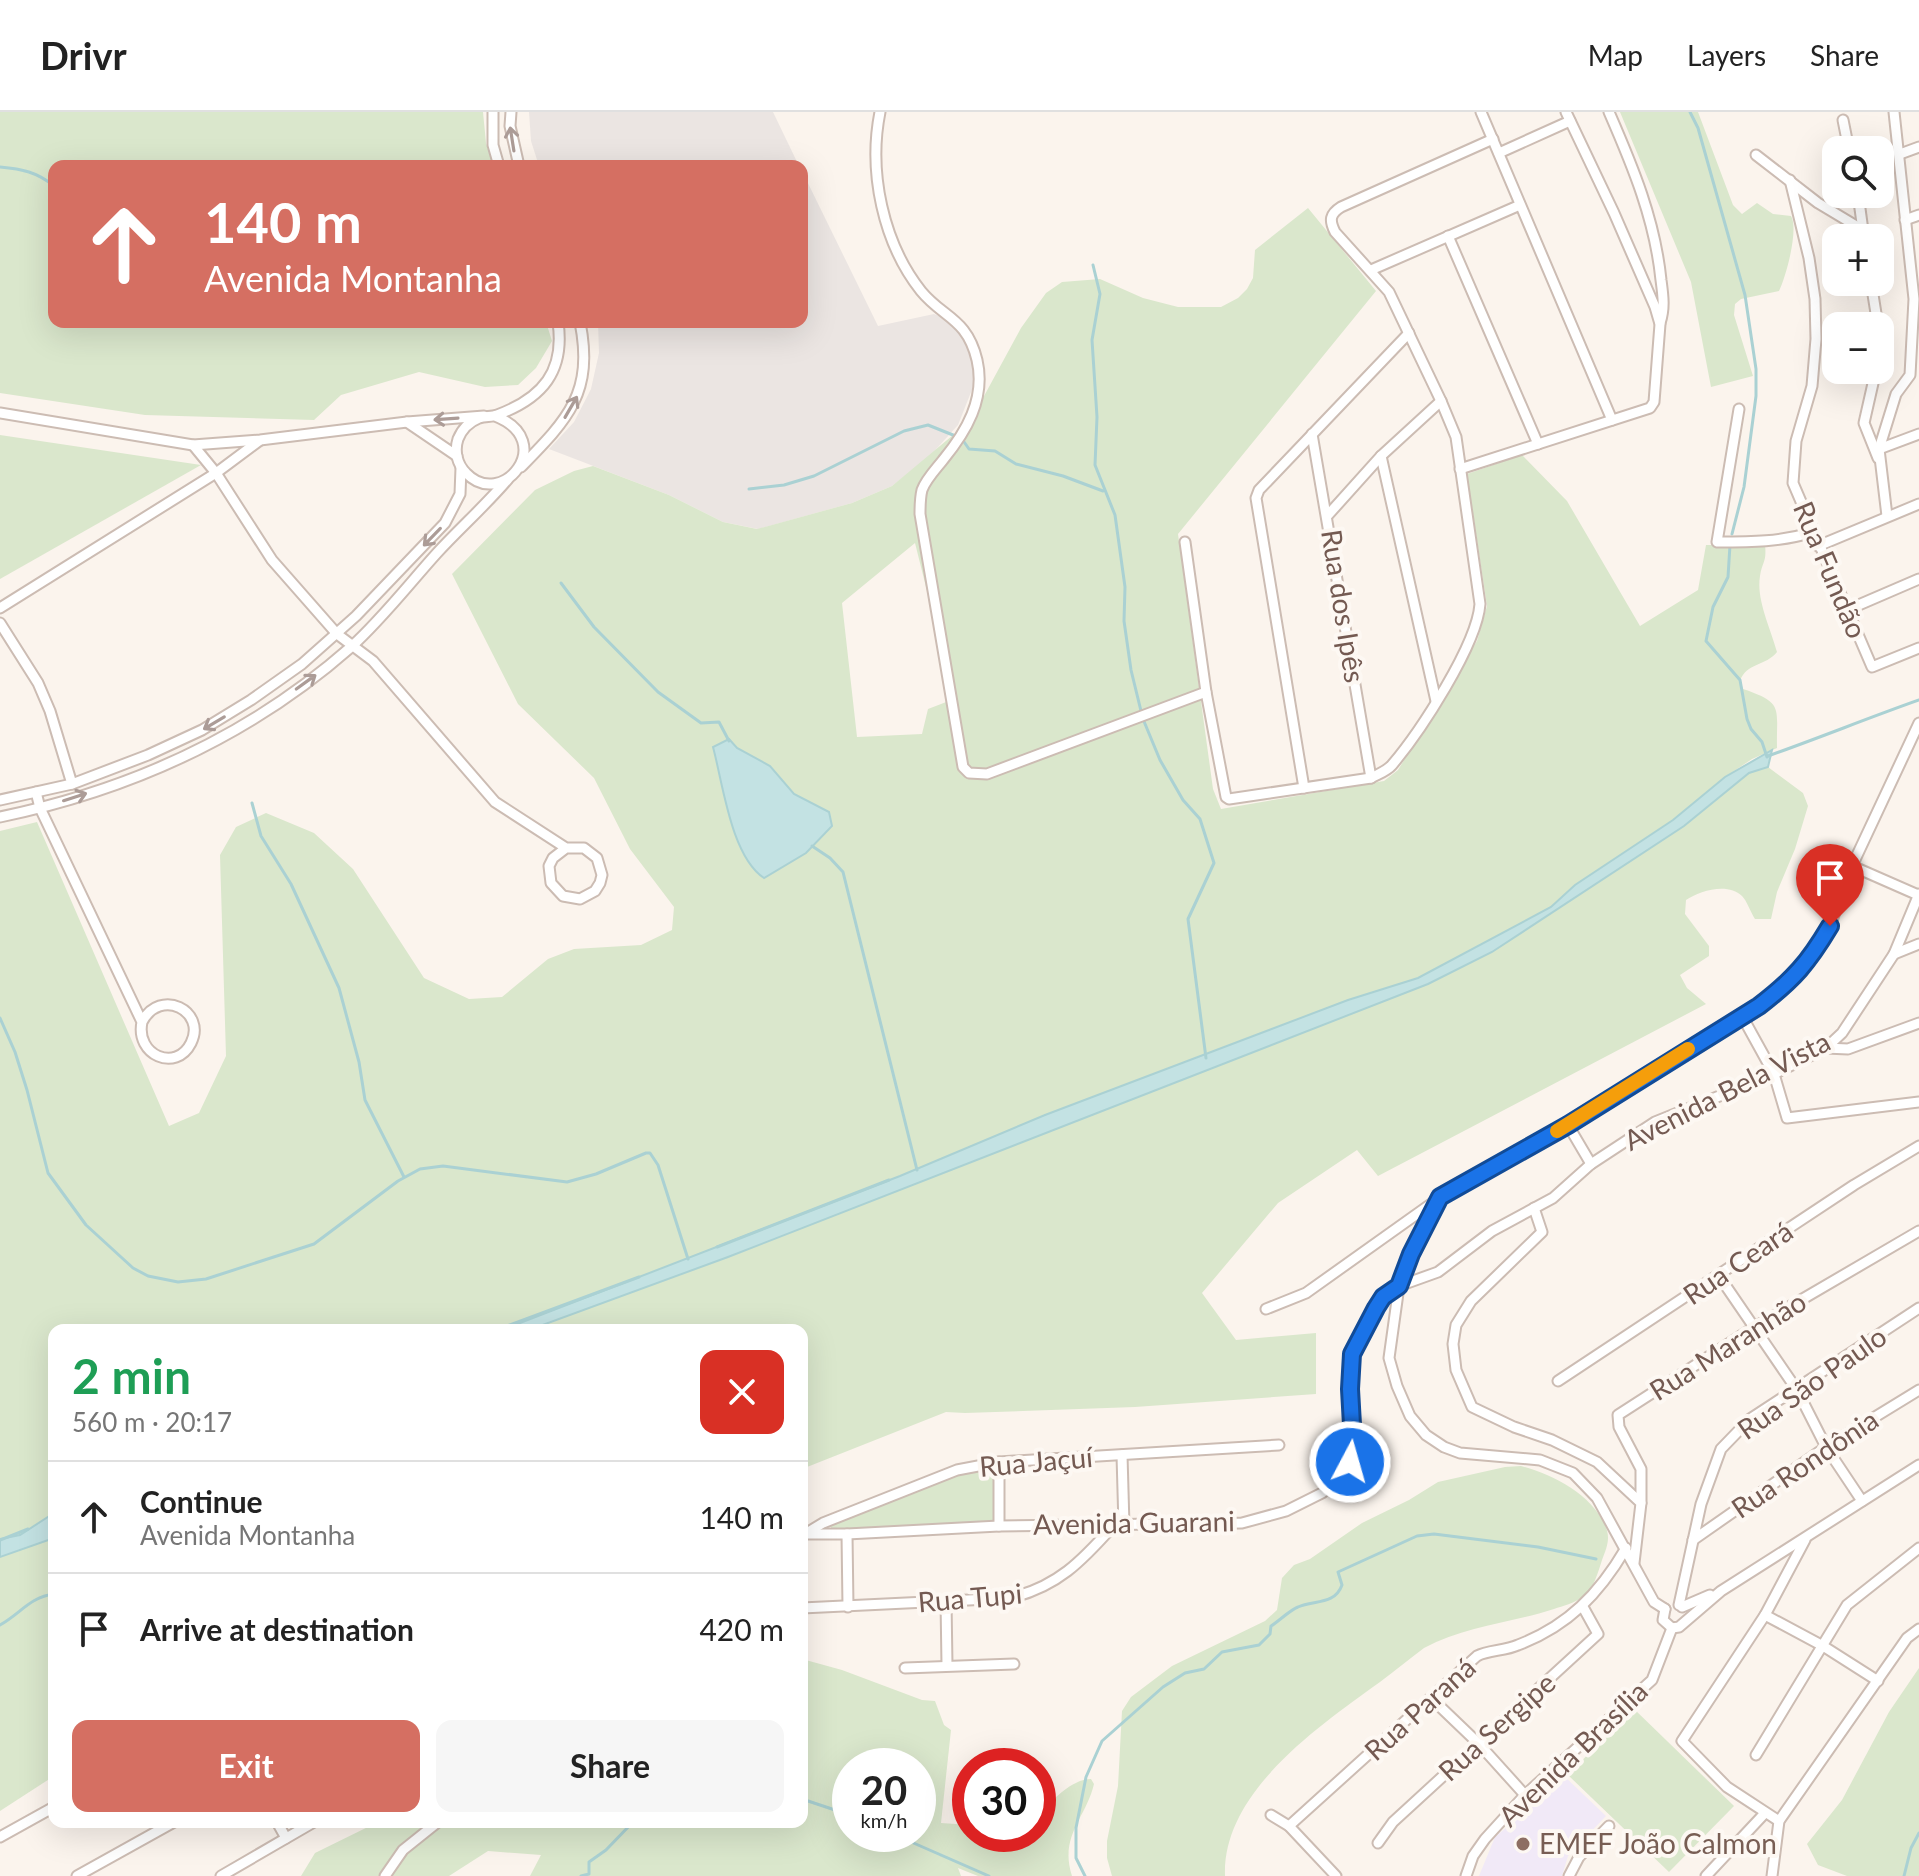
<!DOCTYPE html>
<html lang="en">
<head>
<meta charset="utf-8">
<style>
	body { margin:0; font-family:Lato,sans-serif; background:#f6f6f6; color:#222; height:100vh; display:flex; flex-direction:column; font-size:30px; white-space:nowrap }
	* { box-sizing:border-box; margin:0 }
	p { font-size:26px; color:#767676 }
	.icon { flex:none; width:44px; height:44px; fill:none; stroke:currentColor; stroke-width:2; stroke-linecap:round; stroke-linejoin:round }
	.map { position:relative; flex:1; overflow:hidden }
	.side { position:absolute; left:48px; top:1212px; width:760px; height:504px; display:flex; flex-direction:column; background:#fff; border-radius:16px; box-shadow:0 8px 32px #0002 }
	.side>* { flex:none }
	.guide { position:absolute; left:48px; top:48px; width:760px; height:168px; border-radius:16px; box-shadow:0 8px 32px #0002; background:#d56f62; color:#fff; overflow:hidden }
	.fabs { position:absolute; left:1822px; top:24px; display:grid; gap:16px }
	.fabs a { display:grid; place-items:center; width:72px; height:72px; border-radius:16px; background:#fff; box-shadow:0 8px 32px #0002; font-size:40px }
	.speed { position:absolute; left:832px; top:1636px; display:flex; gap:16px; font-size:40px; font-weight:700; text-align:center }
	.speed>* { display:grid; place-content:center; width:104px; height:104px; border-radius:50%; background:#fff; box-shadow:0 8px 32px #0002; line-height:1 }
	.speed small { font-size:20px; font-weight:400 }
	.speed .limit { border:12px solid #d22; background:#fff; color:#111 }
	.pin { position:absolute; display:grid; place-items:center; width:68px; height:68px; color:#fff; margin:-82px -34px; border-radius:50% 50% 50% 0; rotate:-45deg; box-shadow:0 0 8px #0007 }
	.pin .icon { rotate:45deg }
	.me { position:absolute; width:88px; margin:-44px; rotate:6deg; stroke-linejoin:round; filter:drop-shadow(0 0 6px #0008) }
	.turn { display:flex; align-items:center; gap:28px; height:168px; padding:0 24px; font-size:36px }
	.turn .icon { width:104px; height:104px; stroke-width:2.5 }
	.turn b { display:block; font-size:56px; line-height:68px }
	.round { display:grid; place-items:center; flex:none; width:84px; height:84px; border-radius:16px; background:#f6f6f6 }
	.headline { display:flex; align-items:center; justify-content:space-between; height:136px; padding:0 24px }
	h1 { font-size:48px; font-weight:700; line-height:60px; color:#1e9e55 }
	.action { display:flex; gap:16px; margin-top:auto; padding:16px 24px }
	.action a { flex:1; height:92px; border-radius:16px; background:#d56f62; color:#fff; font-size:32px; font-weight:700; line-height:92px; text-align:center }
	.action a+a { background:#f6f6f6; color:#222 }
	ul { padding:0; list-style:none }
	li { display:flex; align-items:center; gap:24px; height:112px; padding:0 24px; border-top:2px solid #e0e0e0 }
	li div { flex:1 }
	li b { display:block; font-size:30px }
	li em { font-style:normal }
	header { display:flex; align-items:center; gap:48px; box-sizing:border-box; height:112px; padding:0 40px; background:#fff; border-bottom:2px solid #e0e0e0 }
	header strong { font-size:38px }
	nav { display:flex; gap:44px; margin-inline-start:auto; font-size:28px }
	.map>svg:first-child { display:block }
	.industrial { fill:#ebe5e2 }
	.education { fill:#f1e9f7 }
	.green { fill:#dae7cc; fill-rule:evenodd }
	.water { fill:#c3e2e3; stroke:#aad1d3; stroke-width:2 }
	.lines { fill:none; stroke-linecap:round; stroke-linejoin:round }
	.stream { stroke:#aad1d3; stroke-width:3 }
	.minor-casing { stroke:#ccbcb3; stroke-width:13 }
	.minor { stroke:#fff; stroke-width:9 }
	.oneway { stroke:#ac9c97 }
	.route-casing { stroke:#114b97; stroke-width:20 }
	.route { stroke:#1a73e8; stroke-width:14 }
	.slow { stroke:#f59e0b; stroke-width:14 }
	.education-dot { fill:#8d6e63; stroke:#fdf8f3; stroke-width:3 }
	.labels { text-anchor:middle; stroke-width:8; stroke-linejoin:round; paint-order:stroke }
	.street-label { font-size:28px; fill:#745a52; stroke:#fdf8f3 }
	.education-label { font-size:28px; fill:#785e54; stroke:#fdf8f3; text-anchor:start }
</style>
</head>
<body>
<header>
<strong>Drivr</strong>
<nav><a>Map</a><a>Layers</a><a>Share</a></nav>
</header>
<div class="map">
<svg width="1919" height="1764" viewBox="0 0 1919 1764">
	<rect width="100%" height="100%" fill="#fbf4ed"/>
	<g class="industrial">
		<polygon points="529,0 773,0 799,54 539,54 531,29"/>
		<polygon points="802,59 878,214 934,202 952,209 967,230 977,265 958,313 929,345 892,374 852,391 758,417 723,410 669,383 549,337 574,310 591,277 599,241 598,210 802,210"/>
	</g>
	<polygon class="education" points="1562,1662 1606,1704 1568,1744 1562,1764 1479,1764 1495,1725 1524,1701"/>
	<g class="green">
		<polygon points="0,0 483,0 486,31 493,54 54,54 54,210 546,210 552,229 536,256 518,273 485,275 419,260 341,283 314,308 145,303 0,281"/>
		<path d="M1620 0H1698L1733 93 1742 102 1757 91 1773 102 1791 104C1799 117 1786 165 1779 179L1741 187 1735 192 1734 203 1753 264 1711 275 1691 170Z"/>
		<path d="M1308 96 1376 179 1178 422 1213 677 1221 697 1384 669 1398 658 1477 529 1487 494 1467 362 1522 343 1567 389 1640 514 1698 478 1706 433H1765C1767 450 1762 450 1760 464 1756 488 1771 517 1777 540 1766 554 1746 551 1740 569L1743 577C1785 591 1776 596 1777 636L1752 647 1725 665 1673 708 1575 773 1551 795 1418 866 1348 888 1045 1003 900 1064 502 1218H54V1401L19 1423 0 1427V719L37 710 169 1014 199 1001 226 944 220 743 236 715 266 701 314 721 353 757 424 866 469 887 502 885 548 847 574 837 641 833 672 818 674 795 630 737 594 666 518 592 452 462 535 378 574 359 593 354 669 383 723 410 757 417 852 391 892 374 971 308 1021 216 1046 181 1062 170 1100 167 1143 186 1178 195H1221L1238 186 1247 177 1253 166 1255 138ZM915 431 954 587 928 597 922 622 857 625 842 491ZM729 627 737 636 770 654 794 682 829 700 727 690Z"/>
		<polygon points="0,323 201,353 0,467"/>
		<path d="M1768 655 1803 681 1808 694 1795 737 1777 780 1771 807H1755C1751 801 1747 789 1742 784 1728 770 1699 779 1686 788L1685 802 1709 834V844L1680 863 1687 876 1706 892 1378 1064 1357 1038 1278 1091 1202 1181 1236 1228 1316 1221V1282L1135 1295 965 1301 946 1300 802 1357V1218H529L729 1145 1428 871 1492 840 1684 714 1749 661Z"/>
		<path d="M1521 1354C1552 1362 1591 1382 1605 1413 1611 1426 1607 1435 1602 1448 1598 1460 1594 1477 1583 1485 1574 1491 1563 1494 1554 1497 1511 1511 1465 1514 1424 1536 1409 1547 1395 1559 1380 1570 1319 1614 1222 1680 1225 1764H1112L1107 1746V1729L1118 1674 1122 1599 1131 1585 1172 1554 1265 1509 1277 1498 1282 1466 1294 1453 1310 1447 1362 1411 1409 1388 1438 1370 1505 1355Z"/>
		<polygon points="995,1359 996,1411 831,1418 831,1414 955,1361"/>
		<polygon points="54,1426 54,1664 0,1699 0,1445"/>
		<path d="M802 1547 842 1558 922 1588 935 1589 944 1613 951 1618 941 1711 970 1713V1722H1038V1701C1053 1689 1071 1667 1091 1667L1094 1672C1086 1706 1059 1724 1072 1764H978L958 1756 961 1764H530L541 1743 488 1739 449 1764H301L315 1741 378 1710H802ZM850 1654H918V1722H850Z"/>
		<polygon points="1919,1556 1919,1764 1847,1764 1818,1753 1807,1732 1842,1688 1889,1600"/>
		<polygon points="1633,1596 1734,1694 1669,1760 1568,1663"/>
	</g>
	<g class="water">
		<path d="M729 627 737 636 770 654 794 682 829 700 832 714 806 741 764 766C731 744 723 672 713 635Z"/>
		<polygon points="1772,638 1768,655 1749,661 1684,714 1492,840 1428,872 728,1145 529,1218 502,1218 900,1064 1045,1003 1348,888 1418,866 1551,795 1575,773 1673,708 1725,665"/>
		<polygon points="54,1401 54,1426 0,1445 0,1427 20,1423"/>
	</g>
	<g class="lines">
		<g class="stream">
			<polyline points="1690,0 1698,16 1745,183 1756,257 1756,284 1744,375 1732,422"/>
			<path d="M0 55C22 57 37 60 54 74"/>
			<polyline points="1093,153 1100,182 1092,228 1097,305 1095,353 1115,403 1125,475 1124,509 1131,558 1141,599"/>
			<polyline points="962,327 969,337 995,339 1016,352 1063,364 1103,379"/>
			<polyline points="749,377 784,373 814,364 904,319 928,313 958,325"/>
			<polyline points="1730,433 1728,465 1713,495 1706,529 1740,568 1747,607 1751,617 1762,630 1767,645"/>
			<polyline points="561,471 594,515 658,580 701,611 719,610 729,629"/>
			<polyline points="1143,607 1160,648 1183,688 1200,707 1214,751 1188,807 1206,946"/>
			<path d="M1768 644C1819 626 1868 606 1919 588"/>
			<polyline points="252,691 261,724 291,772 339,876 359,950 365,988 404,1065"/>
			<polyline points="812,734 830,746 843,760 917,1058"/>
			<polyline points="0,906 15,940 27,978 48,1061 86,1113 133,1156 148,1164 178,1170 206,1167 314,1132 398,1069 420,1057 443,1054 567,1070 596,1062 646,1041 650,1041 658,1053 688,1147"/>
			<polyline points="717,1135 889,1068"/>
			<polyline points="496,1218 639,1165"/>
			<polyline points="0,1428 28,1417"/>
			<path d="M0 1513C20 1502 30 1485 54 1482"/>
			<polyline points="802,1687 850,1703"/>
			<polyline points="893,1722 989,1764"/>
			<polyline points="581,1764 589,1762 589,1750 606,1738 633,1710"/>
			<path d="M1085 1764 1076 1746V1716L1086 1665 1102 1629 1163 1575 1185 1561 1204 1557 1222 1540 1259 1533 1270 1522 1271 1514C1279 1509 1290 1498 1298 1495 1314 1488 1335 1493 1342 1473L1338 1460 1417 1424 1434 1422 1538 1435 1596 1447"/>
			<polyline points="1904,1764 1911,1736 1919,1721"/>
		</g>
		<g class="minor-casing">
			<g id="minor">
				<polyline points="493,0 493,33 499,54"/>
				<polyline points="511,0 510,14 519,54"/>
				<path d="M880 0C868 60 883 131 921 179 943 206 967 206 977 248 986 287 966 320 943 348 936 357 926 367 922 378 920 386 920 394 920 402L963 655 969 661 987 662 1206 580"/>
				<polyline points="1481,0 1612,308"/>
				<path d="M1609 0C1633 55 1655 108 1661 168 1663 183 1665 196 1660 211"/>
				<polyline points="1843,8 1849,38"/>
				<polyline points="1499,41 1570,9"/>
				<polyline points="1900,42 1919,35"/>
				<polyline points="1756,43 1818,91 1863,118"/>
				<polyline points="1790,68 1809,146 1815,187 1816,227 1812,274 1796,329 1793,371 1872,555 1919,536"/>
				<polyline points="1858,82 1864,126"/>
				<polyline points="1905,108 1919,103"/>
				<polyline points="1448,124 1538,332"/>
				<polyline points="1371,158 1520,93"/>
				<polyline points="1871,170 1878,214"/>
				<polyline points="1876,258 1864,311 1878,346"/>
				<path d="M1739 297 1717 430C1751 430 1781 430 1813 420"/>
				<polyline points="0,301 193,333 260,328 407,310 484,304"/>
				<path d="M495 304C559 329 502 399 466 361 457 352 454 339 458 327 462 317 469 310 479 306 485 304 492 305 497 303 543 286 565 259 558 210"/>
				<polyline points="407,310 457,344"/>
				<polyline points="1312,322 1371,666"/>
				<polyline points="193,333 216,361 272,448 337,522 373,549 495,690 566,736 584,736 597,746 602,763 600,771 595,779 580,787 563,784 551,771 549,754 553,746 566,736"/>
				<polyline points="1879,337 1919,322"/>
				<polyline points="1381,344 1436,589"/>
				<path d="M521 355C568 307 594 281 580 210"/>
				<polyline points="1460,357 1650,296 1654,290 1660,212 1655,195 1614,101 1566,0"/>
				<polyline points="1328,403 1381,344 1441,289"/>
				<polyline points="1887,404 1879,337 1896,282 1910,263 1914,187 1894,0"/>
				<path d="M1185 430 1206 580 1226 685 1229 687 1371 666C1378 662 1387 659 1392 653 1420 620 1477 533 1480 492L1456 325 1441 289 1389 180 1335 120C1329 108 1330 102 1341 95L1493 27"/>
				<polyline points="1818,434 1919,392"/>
				<polyline points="0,496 216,361 259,329"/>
				<polyline points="1847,498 1919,467"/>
				<polyline points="0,511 38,571 50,599 72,672"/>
				<polyline points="1304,676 1256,386 1259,378 1409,221"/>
				<path d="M36 680 40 696 142 910C135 943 176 961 191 931 207 899 160 875 142 910"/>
				<polyline points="0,688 72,672 148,643 202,618 251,588 302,552 356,504 445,411 460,382 461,356"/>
				<path d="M0 705C130 678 251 623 351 535 382 507 409 472 437 441 460 416 486 393 508 367"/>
				<polyline points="1852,754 1918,783"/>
				<polyline points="1894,842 1919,832"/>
				<polyline points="1742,904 1774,962 1787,1006 1919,990"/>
				<polyline points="1826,936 1848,937 1919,911"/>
				<polyline points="1568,1013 1591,1052"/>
				<polyline points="1534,1096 1542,1120 1471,1189 1456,1213 1453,1232 1456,1258 1472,1295 1514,1315 1552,1328 1597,1350 1641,1391 1634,1451"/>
				<polyline points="1719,1164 1797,1278 1826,1335 1862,1389"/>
				<polyline points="1266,1197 1306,1181 1438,1087"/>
				<polyline points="1558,1269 1854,1073 1919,1034"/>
				<polyline points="1122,1343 1124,1414"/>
				<polyline points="1641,1391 1641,1357 1619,1315 1618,1303 1753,1216 1919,1119"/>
				<polyline points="999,1414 999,1350"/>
				<polyline points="802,1422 847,1422 999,1414 1242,1411 1286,1399 1322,1381 1340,1366 1350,1350 1354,1311 1350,1253 1358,1228 1383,1185 1399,1174 1438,1160 1492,1119 1553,1086 1591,1052 1655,1010 1774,962 1826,936 1842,921 1894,842 1919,782"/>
				<polyline points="805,1422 823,1411 957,1358 999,1350 1279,1333"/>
				<polyline points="847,1422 848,1495"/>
				<polyline points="1693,1428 1826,1335 1919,1278"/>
				<polyline points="946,1489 947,1553"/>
				<polyline points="1679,1493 1701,1392 1721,1337 1750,1307 1919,1196"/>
				<polyline points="1682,1495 1710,1483"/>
				<path d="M802 1496 1010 1486C1057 1475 1082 1449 1113 1414"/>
				<polyline points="1665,1497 1654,1490 1597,1386 1573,1361 1540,1348 1460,1341 1444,1335 1426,1323 1410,1304 1397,1274 1389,1246 1399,1174 1411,1142 1440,1085 1568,1013 1759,894 1786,873 1810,848 1830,814 1852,754 1919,611"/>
				<polyline points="1665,1497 1663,1508 1672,1516"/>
				<polyline points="1765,1503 1823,1534 1878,1569"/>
				<polyline points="1672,1516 1679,1515 1721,1479 1919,1353"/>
				<polyline points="905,1556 1014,1552"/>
				<polyline points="1431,1586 1479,1632 1525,1683"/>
				<polyline points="1756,1643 1847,1493 1919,1436"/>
				<polyline points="1271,1703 1289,1714 1336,1764"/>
				<polyline points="1779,1709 1727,1675 1682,1629 1765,1503 1805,1428"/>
				<polyline points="277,1710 286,1726"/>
				<path d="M1289 1714 1477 1544C1488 1538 1505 1539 1518 1533 1568 1514 1599 1482 1626 1436"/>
				<polyline points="0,1725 54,1695"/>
				<polyline points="1378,1731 1393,1710 1598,1522 1583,1495"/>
				<polyline points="77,1764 174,1710"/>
				<polyline points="221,1764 314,1710"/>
				<polyline points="385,1764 403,1738 438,1710"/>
				<polyline points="1466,1764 1473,1744 1485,1727 1525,1683 1652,1568 1672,1516"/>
				<polyline points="1569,1764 1579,1745 1609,1714"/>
				<polyline points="1706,1764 1765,1701"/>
				<polyline points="1772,1764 1779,1709 1907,1526 1919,1517"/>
			</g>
		</g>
		<use href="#minor" class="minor"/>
	</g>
	<defs><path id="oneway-shaft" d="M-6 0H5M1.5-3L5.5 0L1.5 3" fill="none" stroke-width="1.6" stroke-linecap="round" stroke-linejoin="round" transform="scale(2)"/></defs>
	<g class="oneway">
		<use href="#oneway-shaft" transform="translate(512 27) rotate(-99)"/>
		<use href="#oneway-shaft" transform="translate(571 295) rotate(-60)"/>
		<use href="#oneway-shaft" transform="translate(446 307) rotate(176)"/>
		<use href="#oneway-shaft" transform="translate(432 425) rotate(134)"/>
		<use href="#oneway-shaft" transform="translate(306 570) rotate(-36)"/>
		<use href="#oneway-shaft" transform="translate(214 611) rotate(149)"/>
		<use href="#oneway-shaft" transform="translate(75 685) rotate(-18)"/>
	</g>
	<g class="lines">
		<g class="route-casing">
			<path id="route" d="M1350 1350 1353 1331 1350 1277 1352 1242 1376 1196 1383 1185 1399 1174 1411 1142 1440 1085 1568 1013 1759 894C1794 867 1808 851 1830 814"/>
		</g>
		<use href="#route" class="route"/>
		<polyline class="slow" points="1557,1019 1688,937"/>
	</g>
	<circle class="education-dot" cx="1523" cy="1732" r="8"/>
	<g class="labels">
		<g class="street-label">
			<text transform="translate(1830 458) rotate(67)" y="10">Rua Fundão</text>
			<text transform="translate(1343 494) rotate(81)" y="10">Rua dos Ipês</text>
			<text transform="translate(1727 979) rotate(-27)" y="10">Avenida Bela Vista</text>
			<text transform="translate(1738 1151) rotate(-34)" y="10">Rua Ceará</text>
			<text transform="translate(1728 1234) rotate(-32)" y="10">Rua Maranhão</text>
			<text transform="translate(1812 1271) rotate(-35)" y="10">Rua São Paulo</text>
			<text transform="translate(1036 1350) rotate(-5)" y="10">Rua Jaçuí</text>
			<text transform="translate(1805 1352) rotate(-34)" y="10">Rua Rondônia</text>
			<text transform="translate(1134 1411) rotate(-1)" y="10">Avenida Guarani</text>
			<text transform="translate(970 1486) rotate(-5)" y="10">Rua Tupi</text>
			<text transform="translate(1420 1597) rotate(-42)" y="10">Rua Paraná</text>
			<text transform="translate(1497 1615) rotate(-42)" y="10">Rua Sergipe</text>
			<text transform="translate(1573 1642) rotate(-44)" y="10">Avenida Brasília</text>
		</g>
		<g class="education-label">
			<text x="1539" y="1742">EMEF João Calmon</text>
		</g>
	</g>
</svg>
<div class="fabs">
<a><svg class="icon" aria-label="search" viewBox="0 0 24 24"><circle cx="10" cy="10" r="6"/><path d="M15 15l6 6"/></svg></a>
<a>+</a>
<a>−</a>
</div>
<div class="speed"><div>20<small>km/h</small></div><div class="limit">30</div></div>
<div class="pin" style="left:1830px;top:814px;background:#d93025"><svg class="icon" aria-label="arrive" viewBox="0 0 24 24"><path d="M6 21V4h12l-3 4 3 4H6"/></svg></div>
<svg class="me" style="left:1350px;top:1350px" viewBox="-20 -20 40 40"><circle r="17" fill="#1a73e8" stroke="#fff" stroke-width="3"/><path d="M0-11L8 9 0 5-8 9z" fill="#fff"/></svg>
<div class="guide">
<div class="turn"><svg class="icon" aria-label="ahead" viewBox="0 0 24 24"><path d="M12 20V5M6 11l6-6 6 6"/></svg><div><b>140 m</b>Avenida Montanha</div></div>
</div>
<section class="side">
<div class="headline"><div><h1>2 min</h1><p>560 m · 20:17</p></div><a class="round" style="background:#d93025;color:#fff"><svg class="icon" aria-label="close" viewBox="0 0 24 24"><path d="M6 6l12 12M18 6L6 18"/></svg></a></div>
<ul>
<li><svg class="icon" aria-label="ahead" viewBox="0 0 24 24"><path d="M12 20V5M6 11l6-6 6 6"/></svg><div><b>Continue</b><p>Avenida Montanha</p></div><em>140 m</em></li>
<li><svg class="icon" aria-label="arrive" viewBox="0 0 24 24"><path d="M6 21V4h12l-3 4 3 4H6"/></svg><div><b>Arrive at destination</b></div><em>420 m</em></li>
</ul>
<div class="action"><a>Exit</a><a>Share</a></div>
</section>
</div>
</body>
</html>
